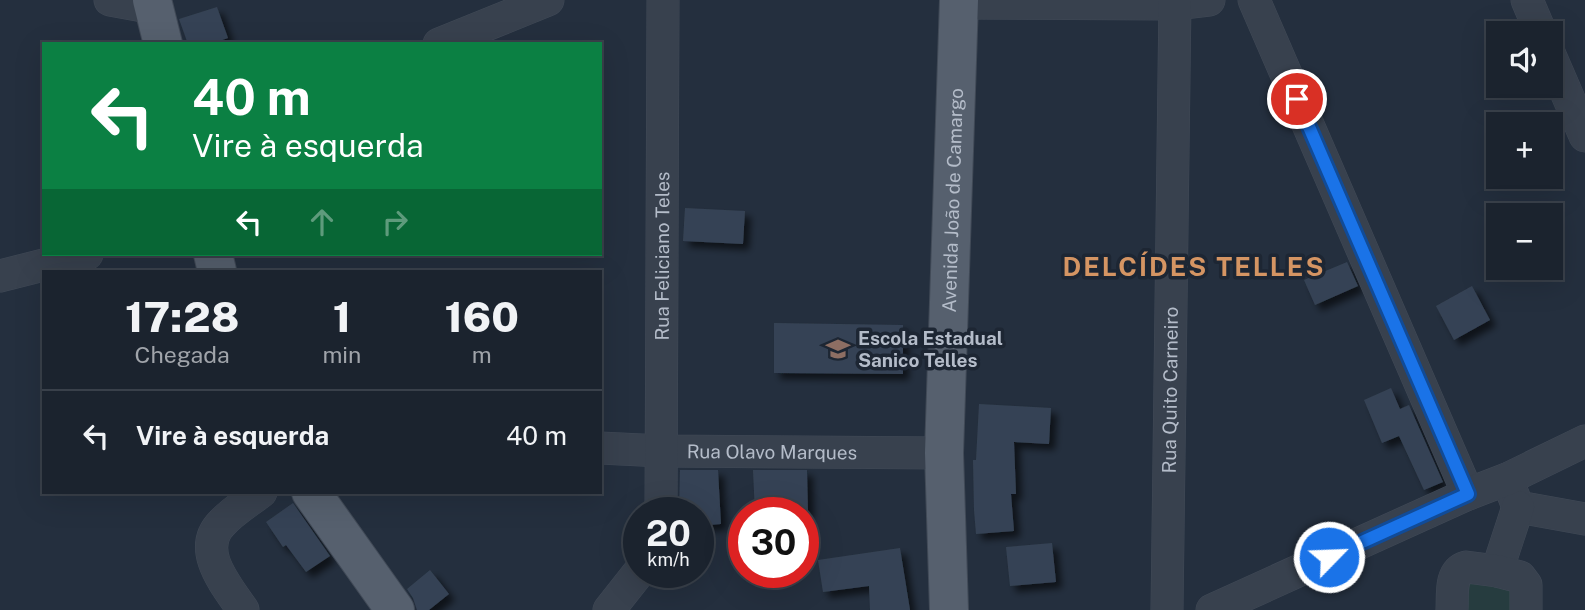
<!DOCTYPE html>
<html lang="pt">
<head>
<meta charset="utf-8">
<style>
	body { margin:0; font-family:"Public Sans",sans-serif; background:#282f3a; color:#f1f3f6; height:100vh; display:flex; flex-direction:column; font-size:26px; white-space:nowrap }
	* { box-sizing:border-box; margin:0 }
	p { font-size:23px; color:#a0a4aa }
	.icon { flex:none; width:38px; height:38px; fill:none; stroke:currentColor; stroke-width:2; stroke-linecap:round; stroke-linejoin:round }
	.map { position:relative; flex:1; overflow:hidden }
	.sheet { position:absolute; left:42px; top:270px; width:560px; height:224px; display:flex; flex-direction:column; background:#1b232e; border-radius:0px; box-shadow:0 7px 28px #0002,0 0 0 2px #39404a }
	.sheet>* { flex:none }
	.banner { position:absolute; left:42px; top:42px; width:560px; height:214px; border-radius:0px; box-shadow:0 7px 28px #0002,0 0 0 2px #39404a; background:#0b8043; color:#fff; overflow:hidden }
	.fabs { position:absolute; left:1486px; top:21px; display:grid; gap:14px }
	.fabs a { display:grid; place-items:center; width:77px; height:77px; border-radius:0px; background:#1b232e; box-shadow:0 7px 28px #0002,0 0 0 2px #39404a; font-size:35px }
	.speed { position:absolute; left:623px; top:497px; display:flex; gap:14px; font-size:35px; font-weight:700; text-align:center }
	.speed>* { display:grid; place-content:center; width:91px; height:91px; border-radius:50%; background:#1b232e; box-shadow:0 7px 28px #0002,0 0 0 2px #39404a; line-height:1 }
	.speed small { font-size:18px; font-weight:400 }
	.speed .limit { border:10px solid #d22; background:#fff; color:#111 }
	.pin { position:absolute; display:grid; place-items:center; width:60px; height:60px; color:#fff; margin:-30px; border:4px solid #fff; border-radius:50%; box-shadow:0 2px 7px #0007 }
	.me { position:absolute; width:77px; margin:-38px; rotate:66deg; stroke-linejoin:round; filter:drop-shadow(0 0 5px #0008) }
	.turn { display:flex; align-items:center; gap:24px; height:147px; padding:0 35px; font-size:32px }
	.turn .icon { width:91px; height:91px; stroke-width:2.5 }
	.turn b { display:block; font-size:49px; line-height:60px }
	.lanes { display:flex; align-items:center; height:66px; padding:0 35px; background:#0003; justify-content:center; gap:35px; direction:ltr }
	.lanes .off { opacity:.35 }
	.eta { display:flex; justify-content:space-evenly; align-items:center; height:119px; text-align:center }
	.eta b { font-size:42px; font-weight:800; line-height:49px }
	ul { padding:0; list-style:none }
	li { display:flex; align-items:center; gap:21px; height:91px; padding:0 35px; border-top:2px solid #39404a }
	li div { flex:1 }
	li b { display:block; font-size:26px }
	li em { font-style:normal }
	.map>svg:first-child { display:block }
	.green { fill:#263c3f }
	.building { fill:#364354; filter:url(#shadow) }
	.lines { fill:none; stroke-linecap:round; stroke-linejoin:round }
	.minor-casing { stroke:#414a57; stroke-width:33 }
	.major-casing { stroke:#414a57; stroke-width:40 }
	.minor { stroke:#38414e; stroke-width:32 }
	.major { stroke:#56606e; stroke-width:38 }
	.route-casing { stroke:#114b97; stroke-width:18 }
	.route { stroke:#1a73e8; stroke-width:12 }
	.labels { text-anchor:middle; stroke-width:7; stroke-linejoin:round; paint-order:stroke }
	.street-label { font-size:19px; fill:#b4bcc9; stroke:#1d2633 }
	.poi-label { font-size:19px; font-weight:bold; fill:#b4bcc9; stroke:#1d2633; text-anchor:start }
	.district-label { font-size:26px; font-weight:bold; letter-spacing:2px; fill:#d59563; stroke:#1d2633 }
</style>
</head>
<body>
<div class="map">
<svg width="1585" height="610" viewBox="0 0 1585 610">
	<defs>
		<filter id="shadow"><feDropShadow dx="6" dy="6" stdDeviation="3.5" flood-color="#0009"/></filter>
	</defs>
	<rect width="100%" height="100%" fill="#242f3e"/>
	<polygon class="green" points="1464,581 1522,592 1519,610 1458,610"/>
	<g class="building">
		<polygon points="217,7 228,38 211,44 188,44 179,19"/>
		<polygon points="685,208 745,211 743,244 683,241"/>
		<polygon points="1347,262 1358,286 1315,305 1304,280"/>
		<polygon points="1472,286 1490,320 1454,340 1436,306"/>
		<polygon points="774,323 903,325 903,374 774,373"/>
		<polygon points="1391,388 1400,409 1409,405 1443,482 1424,490 1399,436 1382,443 1364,400"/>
		<polygon points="979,404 1051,408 1049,444 1014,442 1016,494 1011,494 1014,531 976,534 974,510 973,460 976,460"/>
		<polygon points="680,470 718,470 721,524 698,526 698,513 679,513"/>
		<polygon points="753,470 807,470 808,513 755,513"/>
		<polygon points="293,503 330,556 306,572 286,545 283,547 266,522"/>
		<polygon points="1052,543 1056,582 1010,586 1006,547"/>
		<polygon points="900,548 910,610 870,610 869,586 823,592 818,560"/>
		<polygon points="430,570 449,594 429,610 417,610 413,598 407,589"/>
	</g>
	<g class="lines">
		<g class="minor-casing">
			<g id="minor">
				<polyline points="110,0 154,8"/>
				<polyline points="1254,0 1468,494"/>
				<polyline points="1527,0 1541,33"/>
				<polyline points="959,3 1175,4 1209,0"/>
				<polyline points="439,44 548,0"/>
				<polyline points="1550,55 1585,136"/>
				<polyline points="0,276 87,254"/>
				<path id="s1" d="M600 448 662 451 944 453"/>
				<polyline points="1507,479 1518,507 1585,519"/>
				<path id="s2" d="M661 513 663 0"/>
				<polyline points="1497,571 1518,507"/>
				<path d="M243 610C227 586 195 550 222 523 233 511 248 502 261 492"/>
				<polyline points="609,610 639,572"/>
				<path id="s3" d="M1167 610 1175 0"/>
				<polyline points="1212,610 1468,494 1507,479 1585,441"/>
				<path d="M1452 610C1453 596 1449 572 1466 567L1497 571 1520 577 1526 585V610"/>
			</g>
		</g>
		<g class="major-casing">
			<g id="major">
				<polyline points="152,0 163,44"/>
				<polyline points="213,254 217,271"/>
				<polyline points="311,492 395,610"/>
				<path id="s4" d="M949 610 944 453 959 0"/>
			</g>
		</g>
		<use href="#minor" class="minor"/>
		<use href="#major" class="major"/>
	</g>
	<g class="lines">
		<g class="route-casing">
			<polyline id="route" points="1297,99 1468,494 1329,557"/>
		</g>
		<use href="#route" class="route"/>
	</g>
	<defs>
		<g id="school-bare" transform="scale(1.89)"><path d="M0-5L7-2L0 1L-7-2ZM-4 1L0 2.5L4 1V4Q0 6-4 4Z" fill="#8d6e63" stroke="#1d2633" stroke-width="2.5" paint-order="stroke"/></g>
	</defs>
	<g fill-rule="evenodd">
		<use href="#school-bare" x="838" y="349"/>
	</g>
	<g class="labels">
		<g class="street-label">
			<text dy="7" stroke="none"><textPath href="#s4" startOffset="410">Avenida João de Camargo</textPath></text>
			<text dy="7" stroke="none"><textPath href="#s2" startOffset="257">Rua Feliciano Teles</textPath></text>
			<text dy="7" stroke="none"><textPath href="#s3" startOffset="220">Rua Quito Carneiro</textPath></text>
			<text dy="7" stroke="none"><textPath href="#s1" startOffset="172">Rua Olavo Marques</textPath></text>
		</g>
		<g class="poi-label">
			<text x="858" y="345">Escola Estadual<tspan x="858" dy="22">Sanico Telles</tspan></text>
		</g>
		<g class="district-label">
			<text x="1194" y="276">DELCÍDES TELLES</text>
		</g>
	</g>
</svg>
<div class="fabs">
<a><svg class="icon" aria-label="sound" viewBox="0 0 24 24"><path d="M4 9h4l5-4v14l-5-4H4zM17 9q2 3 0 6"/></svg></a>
<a>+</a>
<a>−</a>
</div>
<div class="speed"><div>20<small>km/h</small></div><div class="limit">30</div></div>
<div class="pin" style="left:1297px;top:99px;background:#d93025"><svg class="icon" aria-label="arrive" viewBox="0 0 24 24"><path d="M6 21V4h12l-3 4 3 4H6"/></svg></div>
<svg class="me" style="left:1329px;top:557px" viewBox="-20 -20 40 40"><circle r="17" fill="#1a73e8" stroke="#fff" stroke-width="3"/><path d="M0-11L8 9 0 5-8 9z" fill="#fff"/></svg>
<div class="banner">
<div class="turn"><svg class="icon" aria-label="left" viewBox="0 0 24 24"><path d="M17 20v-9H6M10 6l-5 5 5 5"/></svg><div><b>40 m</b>Vire à esquerda</div></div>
<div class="lanes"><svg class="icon" aria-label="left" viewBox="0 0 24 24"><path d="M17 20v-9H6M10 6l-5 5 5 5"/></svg><svg class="icon off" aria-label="ahead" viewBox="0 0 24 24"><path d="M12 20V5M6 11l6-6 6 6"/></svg><svg class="icon off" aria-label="right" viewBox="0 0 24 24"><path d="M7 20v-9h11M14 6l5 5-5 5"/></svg></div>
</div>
<section class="sheet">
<div class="eta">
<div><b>17:28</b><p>Chegada</p></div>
<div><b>1</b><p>min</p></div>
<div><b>160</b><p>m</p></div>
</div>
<ul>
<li><svg class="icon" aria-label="left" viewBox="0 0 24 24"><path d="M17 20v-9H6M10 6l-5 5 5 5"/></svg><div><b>Vire à esquerda</b></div><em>40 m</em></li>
</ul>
</section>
</div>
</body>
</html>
